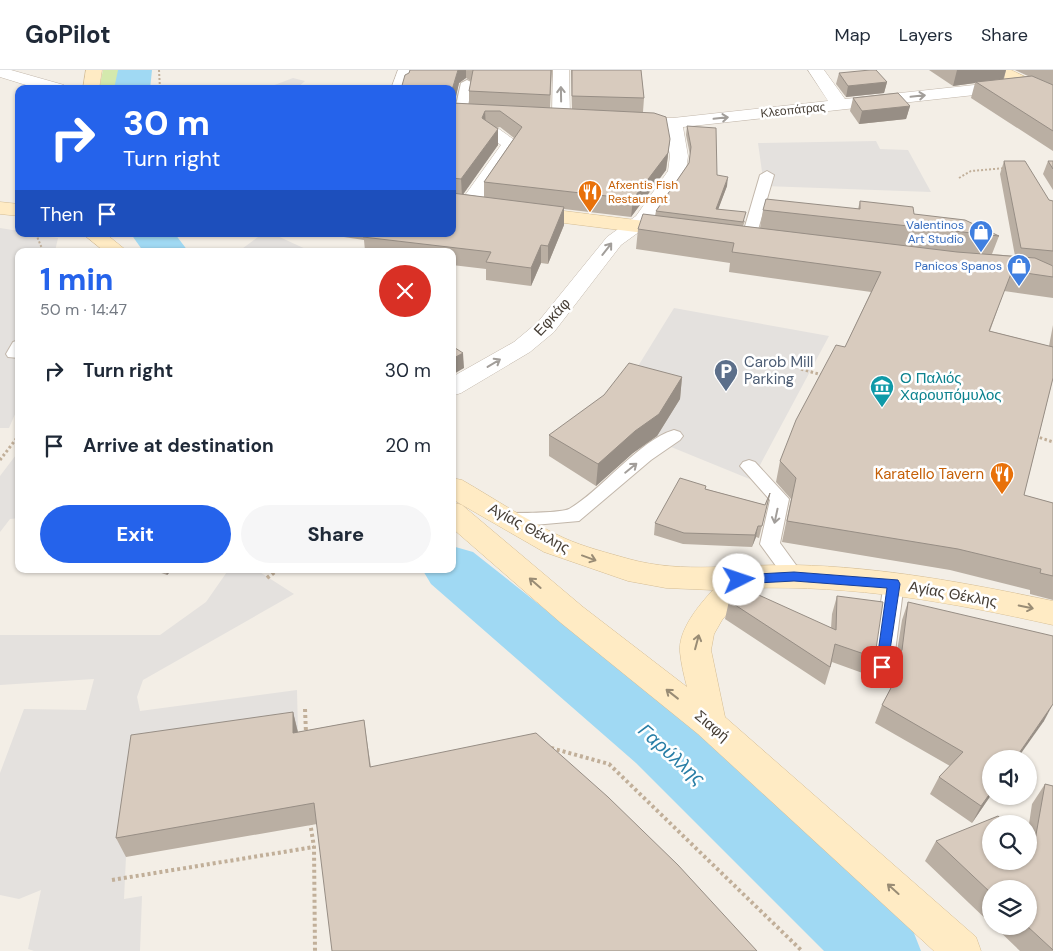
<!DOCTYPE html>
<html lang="en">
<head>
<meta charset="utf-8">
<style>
	body { margin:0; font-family:"DM Sans",sans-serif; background:#f6f6f7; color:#1f2937; height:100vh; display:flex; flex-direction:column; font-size:19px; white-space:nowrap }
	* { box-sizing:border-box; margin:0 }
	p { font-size:16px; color:#747a83 }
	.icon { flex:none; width:28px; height:28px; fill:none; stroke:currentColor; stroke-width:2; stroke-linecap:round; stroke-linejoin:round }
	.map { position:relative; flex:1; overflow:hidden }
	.side { position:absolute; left:15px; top:178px; width:441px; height:325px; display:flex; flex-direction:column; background:#fff; border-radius:10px; box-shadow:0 1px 4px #0004 }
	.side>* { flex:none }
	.hud { position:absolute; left:15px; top:15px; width:441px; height:152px; border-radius:10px; box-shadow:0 1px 4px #0004; background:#2563eb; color:#fff; overflow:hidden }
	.buttons { position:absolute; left:982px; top:680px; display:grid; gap:10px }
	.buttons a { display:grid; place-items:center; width:55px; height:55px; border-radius:50%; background:#fff; box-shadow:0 1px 4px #0004; font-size:25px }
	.pin { position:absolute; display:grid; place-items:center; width:42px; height:42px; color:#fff; margin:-21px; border-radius:10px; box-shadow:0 2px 8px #0006 }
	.me { position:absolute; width:55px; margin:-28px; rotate:86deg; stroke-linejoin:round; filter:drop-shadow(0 0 4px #0008) }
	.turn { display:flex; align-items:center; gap:18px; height:105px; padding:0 25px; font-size:22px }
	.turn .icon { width:65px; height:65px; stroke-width:2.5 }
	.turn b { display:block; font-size:35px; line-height:42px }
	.then { display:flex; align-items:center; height:48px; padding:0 25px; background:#0003; gap:10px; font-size:19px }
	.round { display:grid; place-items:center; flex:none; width:52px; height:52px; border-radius:26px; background:#f6f6f7 }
	.headline { display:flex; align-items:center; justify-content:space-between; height:85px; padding:0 25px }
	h1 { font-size:30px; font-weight:800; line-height:38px; color:#2563eb }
	.button { display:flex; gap:10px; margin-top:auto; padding:10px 25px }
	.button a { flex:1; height:58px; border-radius:30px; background:#2563eb; color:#fff; font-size:20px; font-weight:800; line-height:58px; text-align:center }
	.button a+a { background:#f6f6f7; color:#1f2937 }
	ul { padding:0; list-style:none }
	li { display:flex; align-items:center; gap:15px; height:75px; padding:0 25px }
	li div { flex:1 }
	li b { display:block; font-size:19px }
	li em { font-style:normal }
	header { display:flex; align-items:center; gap:30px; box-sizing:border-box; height:70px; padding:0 25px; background:#fff; border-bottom:1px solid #e0e1e3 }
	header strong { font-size:24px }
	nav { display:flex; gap:28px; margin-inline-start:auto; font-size:18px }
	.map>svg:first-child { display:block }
	.green { fill:#d4e9ad }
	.parking { fill:#e4e1de }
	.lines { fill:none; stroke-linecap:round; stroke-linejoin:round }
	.river { fill:#a0d9f3; fill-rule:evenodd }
	.lane-casing { stroke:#c2b7ab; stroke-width:2 }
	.street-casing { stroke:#c2b7ab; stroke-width:1 }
	.secondary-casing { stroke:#d5bd94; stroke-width:1 }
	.path-far2 { stroke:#c1af99; stroke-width:2; stroke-dasharray:2 2; stroke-linecap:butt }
	.path-far1 { stroke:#c1af99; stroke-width:3; stroke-dasharray:2.5 2.5; stroke-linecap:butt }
	.path { stroke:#c1af99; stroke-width:4; stroke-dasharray:3 3; stroke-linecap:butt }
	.lane { fill:#fff; fill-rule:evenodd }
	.street { fill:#fff; fill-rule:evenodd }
	.secondary { fill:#ffebc4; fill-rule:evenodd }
	.wall { fill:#baafa3; fill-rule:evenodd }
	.shaded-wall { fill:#978e85 }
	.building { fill:#d8cbbe; stroke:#978e85 }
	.oneway { stroke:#a29e9a }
	.oneway2 { stroke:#998c75 }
	.route { fill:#2563eb; stroke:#184099 }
	.labels { text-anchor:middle; stroke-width:5; stroke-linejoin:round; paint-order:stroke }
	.far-street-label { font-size:12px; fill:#463e35; stroke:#fff }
	.far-food-label { font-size:12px; fill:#c56008; stroke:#fff; text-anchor:start }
	.far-shop-label { font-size:12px; fill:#366cbe; stroke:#fff; text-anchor:end }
	.street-label { font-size:15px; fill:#463e35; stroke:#fff }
	.service-label { font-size:15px; fill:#4e5e75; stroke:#fff; text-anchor:start }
	.culture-label { font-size:15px; fill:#0d838f; stroke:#fff; text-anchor:start }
	.food-label { font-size:15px; fill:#c56008; stroke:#fff; text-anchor:end }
	.near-water-label { font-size:19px; font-style:italic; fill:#287ea6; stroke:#fff }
</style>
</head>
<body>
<header>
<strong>GoPilot</strong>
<nav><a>Map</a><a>Layers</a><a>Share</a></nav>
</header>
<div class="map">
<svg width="1053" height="881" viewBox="0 0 1053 881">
	<rect width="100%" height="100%" fill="#f3eee6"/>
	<polygon class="green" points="103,0 149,0 146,12 147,19 99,19"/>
	<g class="parking">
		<polygon points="293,8 305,11 297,18 299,19 264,19"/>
		<polygon points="876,71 880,79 908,80 931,122 764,116 758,73"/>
		<polygon points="0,158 19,161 19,164 58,168 55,181 19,181 19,335 9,358 0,358"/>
		<polygon points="262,164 273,164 310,181 239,181"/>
		<polygon points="674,238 829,266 752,410 654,370 679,329 627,314"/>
		<polygon points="19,381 19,448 10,449 0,462 0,406"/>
		<polygon points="229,499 255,499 294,524 143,610 137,627 140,641 297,620 298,663 126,787 124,829 142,826 140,881 34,881 28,879 41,820 19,829 0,825 0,703 24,639 86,640 94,609 0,615 0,565 160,565 206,532"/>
	</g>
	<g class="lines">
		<g class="river">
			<polygon points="118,0 152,0 150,19 114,19"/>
			<polygon points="131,164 175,164 188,181 143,181"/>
			<polygon points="452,476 473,482 686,651 910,853 921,881 824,881 636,693 431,514 422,499 452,499"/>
		</g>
		<g class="lane-casing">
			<g id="lane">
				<polygon points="467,10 473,13 466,44 460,48 454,44 461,13"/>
				<polygon points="767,101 774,105 755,170 748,174 743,173 741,170 760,105"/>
				<polygon points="19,270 19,288 8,287 6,284 13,272"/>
				<path d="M674 360 680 362 683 366 680 370 651 390 579 451 511 457 504 455 502 450 504 445 511 443C522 443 561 443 569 439 601 421 639 370 674 360Z"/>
				<polygon points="749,390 755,392 789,429 780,473 804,506 801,511 794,513 787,511 760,474 770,430 740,396 743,392"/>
				<polygon points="894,505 901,508 904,513 893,597 890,603 882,606 874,603 871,597 884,513 887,508"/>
			</g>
		</g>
		<g class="street-casing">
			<g id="street">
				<polygon points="0,0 11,0 64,15 66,19 39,19 0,7"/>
				<polygon points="398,0 414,0 408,19 391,19"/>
				<polygon points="553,0 569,0 570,48 567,52 555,52 552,48"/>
				<polygon points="808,0 824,0 845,29 1011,11 1017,12 1019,16 1017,20 1011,21 683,57 688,86 686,101 650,154 621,175 554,262 530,282 461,323 452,326 452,307 514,272 538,252 607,167 636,146 668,101 670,86 665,58 623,56 620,52 623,48 673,48 828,31"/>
				<polygon points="493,58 499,59 520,74 475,139 461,139 458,135 501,75 484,63 487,59"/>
			</g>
		</g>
		<g class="secondary-casing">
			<g id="secondary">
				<polygon points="86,0 102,0 99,19 83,19"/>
				<polygon points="990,0 1011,0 1053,20 1053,32 992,3"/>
				<polygon points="452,127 676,155 683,157 686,161 683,165 676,167 452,139"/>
				<polygon points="0,132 19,134 19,146 0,144"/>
				<polygon points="83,164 106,164 127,181 104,181"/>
				<path d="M452 408 462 410C495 429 529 452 564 468 584 477 608 483 629 489 683 504 739 494 795 495 882 497 967 513 1053 531V555C950 532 855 515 749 518L722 550 714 564 711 580 725 647 976 867 981 881H934L698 664 561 553 452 458V432L462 435 583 537 687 617C684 606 681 593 680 582 678 560 699 535 713 520L666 518 628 511 544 482 452 429Z"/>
			</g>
		</g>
		<g class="path-far2">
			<polyline points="159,0 160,19"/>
			<polyline points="959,108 971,101 1006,98"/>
			<polyline points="36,164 43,181"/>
		</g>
		<g class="path-far1">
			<polyline points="801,299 822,305"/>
			<polyline points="1035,366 1053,372"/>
			<polyline points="0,390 19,365"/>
			<polyline points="275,502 278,499"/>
		</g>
		<g class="path">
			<polyline points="267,508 276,501"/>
			<polyline points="305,639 306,663"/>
			<polyline points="551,678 609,694 802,881"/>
			<polyline points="310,752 314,777 315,881"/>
			<polyline points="112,810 314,777"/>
		</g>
		<use href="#lane" class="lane"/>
		<use href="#street" class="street"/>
		<use href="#secondary" class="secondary"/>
	</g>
	<g class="wall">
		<path d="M410 0H552L550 38 572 39 571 0H641L644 28 643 42 668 86 666 100 631 147 564 139V155L548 194 541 193 531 216 486 210V199L452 195V181H365L364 170 324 164H452V19L409 3ZM466 8 471 11 469 21V34L454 33 459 13ZM500 57 514 68 484 112V127L463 124 498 75V59L497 58Z"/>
		<polygon points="929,0 1006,0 1004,9 1028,6 1015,0 1053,0 1053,81 971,28 975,13 953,16"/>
		<polygon points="839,3 887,12 884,23 846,27 836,14"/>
		<polygon points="853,28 910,36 906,49 859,54 850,41"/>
		<polygon points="687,56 717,105 727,116 718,139 745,151 743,156 760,158 763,140 858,139 860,131 999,166 992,184 1015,186 1000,104 1004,91 1049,130 1053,131 1053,195 1049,195 1053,196 1053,228 1004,221 990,261 1049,276 1053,255 1053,308 1024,425 1053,433 1053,530 1030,524 1030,520 950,500 782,472 791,429 776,412 780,391 845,277 871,222 729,202 730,193 636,179 638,159 655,146 656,141 689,93 690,85 686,65"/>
		<polygon points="1048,91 1053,91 1053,120 1043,104"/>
		<polygon points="682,307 680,329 657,366 633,383 596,416 549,386 549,365"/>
		<polygon points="706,419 765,435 770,423 759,468 756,467 752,477 683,474 654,465 655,453"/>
		<polygon points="150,499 173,499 167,505"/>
		<polygon points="837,526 876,579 879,586 888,590 896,588 902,550 908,532 1044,651 991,689 991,725 972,753 930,724 939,707 950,696 875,653 882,635 893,614 832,592 825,615 725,549 729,531 831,558 832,544"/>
		<polygon points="293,642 298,662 364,650 367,671 371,697 317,754 126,787 116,768"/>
		<polygon points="1045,714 1053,716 1053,881 1020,881 994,856 1029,856 991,819 991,854 925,791 936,771 1029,791 1029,754 1032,734"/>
	</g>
	<g class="shaded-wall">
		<polygon points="458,0 466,0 466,8 459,13 454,36 452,37 452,20"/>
		<polygon points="957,0 1006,0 1003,10 976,12 975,13 953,16"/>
		<polygon points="887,12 884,23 846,27 848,16"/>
		<polygon points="910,36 906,49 859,54 862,41"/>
		<polygon points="485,41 486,58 482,48"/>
		<polygon points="498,59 498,75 462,126 461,109"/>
		<polygon points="670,69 666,100 631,147 633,129"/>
		<polygon points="728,107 727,116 715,148 716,139"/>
		<polygon points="564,137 564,155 548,194 548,176"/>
		<polygon points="541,175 541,193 531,216 531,198"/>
		<polygon points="463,283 464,298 452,305 452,289"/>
		<polygon points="682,307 680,329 657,366 633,383 596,416 598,394"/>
		<polygon points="758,456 756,467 752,477 755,465"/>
		<polygon points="165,499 173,499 167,505"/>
		<polygon points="1053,634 1044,651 1017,689 1015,689"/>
		<polygon points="293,642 298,663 293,663"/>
		<polygon points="991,722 991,725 972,753 981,736"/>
	</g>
	<g class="building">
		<polygon points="410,0 458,0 452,20 452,19 401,19 405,5 409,3"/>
		<polygon points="473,0 551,0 550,25 469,21"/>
		<polygon points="572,0 641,0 644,28 572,26"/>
		<polygon points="870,0 876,0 887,12 848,16 839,3"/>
		<polygon points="1032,6 1053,15 1053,61 976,12"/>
		<polygon points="898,23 910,36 862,41 853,28"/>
		<polygon points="452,33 654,43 666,47 670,69 668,83 633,129 484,112 522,57 500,41 485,41 482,48 498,59 461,109 452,108"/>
		<polygon points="687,56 716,58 717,105 728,107 716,139 746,142 743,152 656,141 689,93 691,77"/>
		<polygon points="1004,91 1025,91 1049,130 1053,131 1053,181 1021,178"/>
		<polygon points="1048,91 1053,91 1053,99"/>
		<polygon points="452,123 564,137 548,176 541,175 531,198 486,192 491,182 363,167 365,164 452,164"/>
		<polygon points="766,129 860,139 860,131 913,137 914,144 965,150 999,166 763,140"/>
		<polygon points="643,144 957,182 1035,188 1053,196 1053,207 1012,201 989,261 1053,277 1053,308 1024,425 1053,433 1053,506 1040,503 1041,499 958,479 787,451 796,408 780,391 796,350 836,275 845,277 881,202 732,182 734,173 638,159"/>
		<polygon points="452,276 463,283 452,289"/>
		<polygon points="629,293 682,307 659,344 635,361 598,394 549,365 604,325"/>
		<polygon points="680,408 706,416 705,419 765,435 770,423 762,456 758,456 755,465 684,463 655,453"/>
		<polygon points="741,517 836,560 837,526 883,532 876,579 879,586 888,590 897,587 902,580 908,532 1053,566 1053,634 1015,689 991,689 991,722 981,736 939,707 963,682 882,635 902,597 835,574 830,597 729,531"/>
		<polygon points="293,642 293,663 364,650 370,697 536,663 608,727 678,795 757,881 332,881 314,733 116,768 131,665"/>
		<polygon points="1045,714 1053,716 1053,880 1027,856 1029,856 1029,819 991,819 991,823 936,771 998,746 1007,754 991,754 991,791 1029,791 1029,772 1034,776"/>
	</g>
	<defs><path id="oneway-shaft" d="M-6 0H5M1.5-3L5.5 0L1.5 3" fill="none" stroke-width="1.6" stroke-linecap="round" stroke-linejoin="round" transform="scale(1.25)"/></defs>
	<g class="oneway">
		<use href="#oneway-shaft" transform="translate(561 24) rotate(-91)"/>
		<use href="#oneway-shaft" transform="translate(918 26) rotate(-6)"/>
		<use href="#oneway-shaft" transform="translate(721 48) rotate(-6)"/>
		<use href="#oneway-shaft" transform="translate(607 179) rotate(-52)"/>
		<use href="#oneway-shaft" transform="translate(494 293) rotate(-31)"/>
		<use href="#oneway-shaft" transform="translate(631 398) rotate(-39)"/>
		<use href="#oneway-shaft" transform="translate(776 446) rotate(102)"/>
	</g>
	<g class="oneway2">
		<use href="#oneway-shaft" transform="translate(589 488) rotate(20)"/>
		<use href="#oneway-shaft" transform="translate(535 513) rotate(-139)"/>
		<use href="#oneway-shaft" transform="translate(1026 537) rotate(12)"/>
		<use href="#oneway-shaft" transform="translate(697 572) rotate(-75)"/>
		<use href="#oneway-shaft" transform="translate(672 624) rotate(-142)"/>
		<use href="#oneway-shaft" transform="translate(893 819) rotate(-138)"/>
	</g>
	<polygon class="route" points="794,502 898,510 900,514 887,600 882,602 876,597 887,518 794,511 739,514 733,510 739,505"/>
	<defs>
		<g id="restaurant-pin" transform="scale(1.25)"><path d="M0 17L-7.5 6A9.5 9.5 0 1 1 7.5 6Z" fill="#e8710a" stroke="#fff"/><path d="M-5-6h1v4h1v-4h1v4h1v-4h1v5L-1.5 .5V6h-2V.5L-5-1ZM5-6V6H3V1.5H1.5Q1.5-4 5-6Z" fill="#fff"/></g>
		<g id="shop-pin" transform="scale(1.25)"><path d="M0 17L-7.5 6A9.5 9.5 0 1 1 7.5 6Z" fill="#3f7fe0" stroke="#fff"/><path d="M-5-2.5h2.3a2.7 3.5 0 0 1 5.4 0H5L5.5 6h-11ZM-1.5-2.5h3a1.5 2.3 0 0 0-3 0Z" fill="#fff"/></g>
		<g id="parking-pin" transform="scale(1.25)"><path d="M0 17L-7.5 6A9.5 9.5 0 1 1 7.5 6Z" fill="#5c6f8a" stroke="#fff"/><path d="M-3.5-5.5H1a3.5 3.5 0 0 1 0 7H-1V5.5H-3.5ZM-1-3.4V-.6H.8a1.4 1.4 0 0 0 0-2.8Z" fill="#fff"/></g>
		<g id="museum-pin" transform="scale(1.25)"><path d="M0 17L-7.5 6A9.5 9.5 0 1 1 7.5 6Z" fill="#0f9aa8" stroke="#fff"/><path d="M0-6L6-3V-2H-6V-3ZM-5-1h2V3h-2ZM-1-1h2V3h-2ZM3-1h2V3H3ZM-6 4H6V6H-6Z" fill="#fff"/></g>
	</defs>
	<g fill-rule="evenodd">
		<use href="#restaurant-pin" x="590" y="122"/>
		<use href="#shop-pin" x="981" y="162"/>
		<use href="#shop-pin" x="1019" y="196"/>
		<use href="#parking-pin" x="726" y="301"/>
		<use href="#museum-pin" x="882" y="317"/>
		<use href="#restaurant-pin" x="1002" y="404"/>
	</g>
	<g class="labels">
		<g class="far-street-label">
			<text transform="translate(793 40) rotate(-6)" y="4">Κλεοπάτρας</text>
		</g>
		<g class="far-food-label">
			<text x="608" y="119">Afxentis Fish<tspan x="608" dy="14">Restaurant</tspan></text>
		</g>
		<g class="far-shop-label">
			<text x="964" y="159">Valentinos<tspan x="964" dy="14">Art Studio</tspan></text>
			<text x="1002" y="200">Panicos Spanos</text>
		</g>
		<g class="street-label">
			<text transform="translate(552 247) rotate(-47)" y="5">Εφκάφ</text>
			<text transform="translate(529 458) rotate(28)" y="5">Αγίας Θέκλης</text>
			<text transform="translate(953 524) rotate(10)" y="5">Αγίας Θέκλης</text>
			<text transform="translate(712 656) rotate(40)" y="5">Σιαφή</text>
		</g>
		<g class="service-label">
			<text x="744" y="297">Carob Mill<tspan x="744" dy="17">Parking</tspan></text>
		</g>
		<g class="culture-label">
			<text x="900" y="313">Ο Παλιός<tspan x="900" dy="17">Χαρουπόμυλος</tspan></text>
		</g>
		<g class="food-label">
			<text x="984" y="409">Karatello Tavern</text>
		</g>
		<g class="near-water-label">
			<text transform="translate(672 684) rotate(42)" y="7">Γαρύλλης</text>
		</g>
	</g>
</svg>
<div class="buttons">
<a><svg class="icon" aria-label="sound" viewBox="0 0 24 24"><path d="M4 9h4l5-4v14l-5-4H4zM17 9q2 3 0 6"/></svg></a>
<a><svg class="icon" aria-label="search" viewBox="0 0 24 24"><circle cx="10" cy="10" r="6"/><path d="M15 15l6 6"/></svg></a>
<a><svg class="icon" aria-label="layers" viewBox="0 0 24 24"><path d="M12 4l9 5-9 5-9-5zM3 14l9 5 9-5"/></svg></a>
</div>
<div class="pin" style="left:882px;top:597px;background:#d93025"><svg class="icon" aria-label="arrive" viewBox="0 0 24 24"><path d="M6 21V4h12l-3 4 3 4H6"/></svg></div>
<svg class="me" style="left:739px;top:510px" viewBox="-20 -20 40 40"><circle r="19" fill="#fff"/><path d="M0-13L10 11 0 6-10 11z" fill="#2563eb"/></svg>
<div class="hud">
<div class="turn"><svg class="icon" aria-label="right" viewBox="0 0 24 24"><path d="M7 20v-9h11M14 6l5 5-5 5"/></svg><div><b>30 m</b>Turn right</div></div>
<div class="then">Then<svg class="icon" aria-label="arrive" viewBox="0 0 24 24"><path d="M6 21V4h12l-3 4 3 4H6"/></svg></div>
</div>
<section class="side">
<div class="headline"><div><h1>1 min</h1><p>50 m · 14:47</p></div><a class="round" style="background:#d93025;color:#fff"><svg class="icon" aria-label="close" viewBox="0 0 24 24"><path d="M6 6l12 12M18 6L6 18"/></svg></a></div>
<ul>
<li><svg class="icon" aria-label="right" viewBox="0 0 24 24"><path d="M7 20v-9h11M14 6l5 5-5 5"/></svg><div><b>Turn right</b></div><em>30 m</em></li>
<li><svg class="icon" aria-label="arrive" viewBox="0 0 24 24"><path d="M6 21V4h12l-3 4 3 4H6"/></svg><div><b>Arrive at destination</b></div><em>20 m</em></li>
</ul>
<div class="button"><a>Exit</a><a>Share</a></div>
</section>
</div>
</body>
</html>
